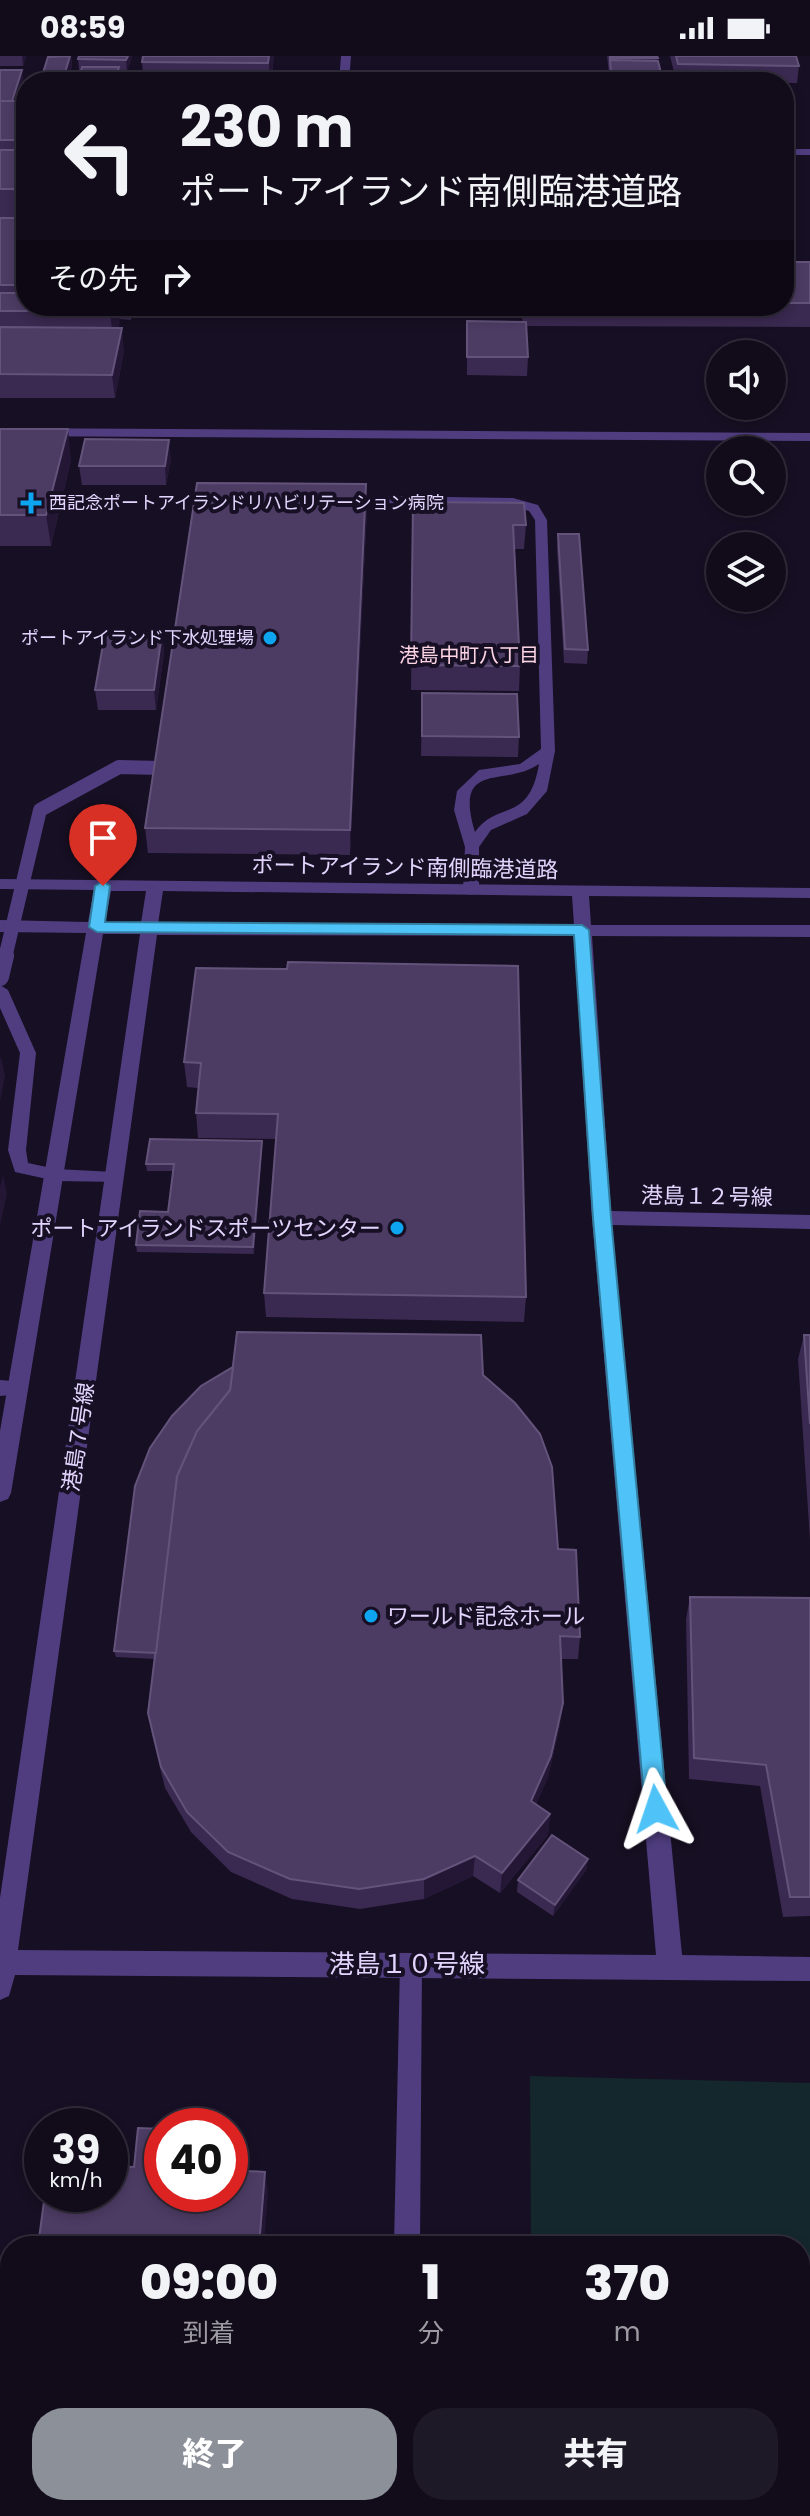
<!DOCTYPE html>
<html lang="ja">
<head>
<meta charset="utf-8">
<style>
	body { margin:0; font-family:Poppins,"Noto Sans JP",sans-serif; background:#1e1927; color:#f1f3f6; height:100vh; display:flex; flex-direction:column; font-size:30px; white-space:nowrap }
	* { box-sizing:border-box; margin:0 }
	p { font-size:26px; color:#9c9ba2 }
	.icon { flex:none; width:44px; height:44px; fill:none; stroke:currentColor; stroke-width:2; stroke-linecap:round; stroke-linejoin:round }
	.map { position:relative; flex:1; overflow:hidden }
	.details { position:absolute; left:0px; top:2180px; width:810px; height:280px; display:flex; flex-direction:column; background:#110b1a; border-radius:32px 32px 0 0; box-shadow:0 4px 12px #0003,0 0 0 2px #302b39 }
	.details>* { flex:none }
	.hud { position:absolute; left:16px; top:16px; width:778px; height:244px; border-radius:32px; box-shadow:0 4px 12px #0003,0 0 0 2px #302b39; background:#110b1a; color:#f1f3f6; overflow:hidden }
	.fabs { position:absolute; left:706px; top:284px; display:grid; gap:16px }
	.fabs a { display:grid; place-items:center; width:80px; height:80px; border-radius:50%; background:#110b1a; box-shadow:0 4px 12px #0003,0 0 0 2px #302b39; font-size:40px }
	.speed { position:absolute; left:24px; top:2052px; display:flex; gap:16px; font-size:40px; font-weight:700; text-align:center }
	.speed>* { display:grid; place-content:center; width:104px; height:104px; border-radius:50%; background:#110b1a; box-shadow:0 4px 12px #0003,0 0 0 2px #302b39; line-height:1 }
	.speed small { font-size:20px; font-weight:400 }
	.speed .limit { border:12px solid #d22; background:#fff; color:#111 }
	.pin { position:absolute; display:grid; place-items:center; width:68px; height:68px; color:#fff; margin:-82px -34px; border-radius:50% 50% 50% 0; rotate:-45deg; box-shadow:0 0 8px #0007 }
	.pin .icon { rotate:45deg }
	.me { position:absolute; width:88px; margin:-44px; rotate:355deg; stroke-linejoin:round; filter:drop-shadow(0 0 6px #0008) }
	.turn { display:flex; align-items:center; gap:28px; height:168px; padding:0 32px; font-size:36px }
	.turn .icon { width:104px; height:104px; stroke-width:2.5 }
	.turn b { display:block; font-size:56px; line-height:68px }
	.then { display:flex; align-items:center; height:76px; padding:0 32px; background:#0003; gap:16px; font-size:30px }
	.eta { display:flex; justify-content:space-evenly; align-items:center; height:136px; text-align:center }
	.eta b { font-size:48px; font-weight:800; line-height:56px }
	.primary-button { display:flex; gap:16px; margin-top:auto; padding:16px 32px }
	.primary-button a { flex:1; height:92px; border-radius:32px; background:#8c9099; color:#fff; font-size:32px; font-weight:800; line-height:92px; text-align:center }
	.primary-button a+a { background:#1e1927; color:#f1f3f6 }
	.status { display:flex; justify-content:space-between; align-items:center; height:56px; padding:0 40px; background:#110b1a; direction:ltr }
	.status svg { height:22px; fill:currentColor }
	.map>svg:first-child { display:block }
	.green { fill:#13272c }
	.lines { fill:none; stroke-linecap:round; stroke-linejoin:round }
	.service { fill:#4f3d7f; fill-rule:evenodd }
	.pedestrian { fill:#4f3d7f; fill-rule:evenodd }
	.tertiary { fill:#4f3d7f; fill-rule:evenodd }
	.service-bridge-far1 { stroke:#4f3d7f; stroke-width:14 }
	.service-bridge { stroke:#4f3d7f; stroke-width:18 }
	.wall { fill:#3a2950 }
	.shaded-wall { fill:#241736 }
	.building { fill:#4c3b63; stroke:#63537b; stroke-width:2 }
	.route { fill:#4fc3f7; stroke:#337fa1; stroke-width:2 }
	.poi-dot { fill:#0da5ef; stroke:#170f23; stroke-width:3 }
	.labels { text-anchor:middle; stroke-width:8; stroke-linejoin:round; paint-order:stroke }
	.far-poi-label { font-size:18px; fill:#e2d4fd; stroke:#170f23; text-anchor:start }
	.far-neighbourhood-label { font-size:20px; fill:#fdd5e5; stroke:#170f23 }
	.street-label { font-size:22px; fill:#e2d4fd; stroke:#170f23 }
	.poi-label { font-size:22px; fill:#e2d4fd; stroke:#170f23; text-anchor:end }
	.near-street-label { font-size:26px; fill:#e2d4fd; stroke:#170f23 }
</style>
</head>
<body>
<div class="status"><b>08:59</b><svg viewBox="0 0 49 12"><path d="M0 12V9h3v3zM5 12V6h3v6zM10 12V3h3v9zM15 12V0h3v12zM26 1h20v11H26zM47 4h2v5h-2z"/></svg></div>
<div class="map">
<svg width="810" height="2460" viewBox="0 0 810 2460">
	<rect width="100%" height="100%" fill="#170f23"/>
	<polygon class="green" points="530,2020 810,2027 810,2460 531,2460 531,2450 800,2450 800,2190 531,2190"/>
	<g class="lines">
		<g class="service">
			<path d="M386 440 513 442 538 449 547 464 555 695 547 735 527 758 491 774 479 791V834L471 839 463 834 465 791 454 754 457 735 479 714 520 708 541 693 535 464 529 455 512 450 382 447 380 444ZM539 708C529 768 498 744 475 776 453 703 505 732 539 708Z"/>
			<polygon points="0,929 8,934 36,997 26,1094 28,1107 56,1113 114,1116 120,1118 123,1122 120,1126 56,1125 15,1116 8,1094 20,997 0,952"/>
			<polygon points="411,1897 419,1900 422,1908 420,2190 394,2190 400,1908 403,1900"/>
			<rect x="390" y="2450" width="26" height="10"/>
		</g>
		<polygon class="pedestrian" points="0,1324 23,1326 26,1332 23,1338 0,1340"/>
		<g class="tertiary">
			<polygon points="341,0 351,0 349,26 339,26"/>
			<rect x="784" y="93" width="26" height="6"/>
			<polygon points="0,372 810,377 810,385 0,380"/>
			<path d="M0 823 810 832V842L589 840 591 869H810V881L592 880 611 1155 810 1159V1173L612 1169 682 1899 810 1901V1925L15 1919 9 1940 0 1944V1842L140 878H103L11 1437 8 1443 0 1446V1375L86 877 0 876V864L88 866 94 834 0 833ZM111 835H146L141 867 105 866ZM163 835 572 840 574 869 158 868ZM157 879 574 880 592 1162 656 1899 18 1894Z"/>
		</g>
		<polyline class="service-bridge-far1" points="5,902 40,754 119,711 160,712"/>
		<polyline class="service-bridge" points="0,921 5,900"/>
	</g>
	<g class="wall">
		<polygon points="0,0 26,0 23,10 0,10"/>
		<polygon points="71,0 72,10 67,26 42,26 42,20"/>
		<polygon points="79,0 132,0 127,16 120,16 120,26 78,26 81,15 79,15 78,3"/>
		<polygon points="143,0 274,0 271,26 139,26 143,21 142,6"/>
		<polygon points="607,0 657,0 661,20 675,20 670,0 796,0 799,10 797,27 610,26"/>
		<polygon points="0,14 26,41 25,45 26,45 26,250 134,250 131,264 119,263 118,272 124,295 115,342 0,342"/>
		<polygon points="784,206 810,206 810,271 526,270 528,301 527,320 467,319 467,265 523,266 522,262 450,262 450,250 784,250"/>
		<polygon points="0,373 71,404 51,490 0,490"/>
		<polygon points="171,403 166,429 82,429 79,410"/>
		<polygon points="366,428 367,452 350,799 148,797 145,772"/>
		<polygon points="413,446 526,469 524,493 515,493 520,610 519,635 411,634"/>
		<polygon points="558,478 588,594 587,608 564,607 557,492"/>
		<polygon points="162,577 164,597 156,654 98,654 95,634"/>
		<polygon points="422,637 519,681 518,701 421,700"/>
		<polygon points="196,912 526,1241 524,1266 266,1261 264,1237 276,1083 198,1082 196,1057 198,1032 187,1031 184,1006"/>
		<polygon points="262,1085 262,1092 254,1198 137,1196 136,1189 168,1156 173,1115 147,1115 146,1108"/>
		<polygon points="804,1279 810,1279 810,1484 798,1303"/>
		<polygon points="483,1319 558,1493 580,1581 578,1603 561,1603 560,1669 548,1721 536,1748 550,1758 548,1779 500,1837 473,1820 424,1843 360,1853 292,1843 231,1816 191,1776 165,1732 152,1679 148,1657 155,1603 116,1601 114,1595"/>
		<polygon points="690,1541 810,1542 810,1860 783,1861 760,1730 689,1723 686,1563"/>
		<polygon points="588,1803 586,1814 553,1860 517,1836 518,1824"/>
	</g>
	<g class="shaded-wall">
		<polygon points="22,0 26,0 23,10"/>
		<polygon points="71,0 72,10 67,26 65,26 64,20"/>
		<polygon points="128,0 132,0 127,16 126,4"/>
		<polygon points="269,0 274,0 271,26 269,26"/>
		<polygon points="119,11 120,26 115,26"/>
		<polygon points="22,14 26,41 16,73 12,46"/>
		<polygon points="112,250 118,250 120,267 113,285 110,255"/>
		<polygon points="130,250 134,250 131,264"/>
		<polygon points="122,272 124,295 115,342 112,319"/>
		<polygon points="68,373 71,404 51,490 46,459"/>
		<polygon points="169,384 171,403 166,429 165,410"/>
		<polygon points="366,428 367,452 350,799 350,774"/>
		<polygon points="162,577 164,597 156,654 154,634"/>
		<polygon points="1,1000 5,1020 0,1046 0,1004"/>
		<polygon points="262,1085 262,1092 254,1198 253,1191"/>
		<polygon points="3,1119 7,1138 0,1169 0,1131"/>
		<polygon points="563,1647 560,1669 548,1721 529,1765 531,1745"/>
		<polygon points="550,1758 548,1779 500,1837 502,1817"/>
		<polygon points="475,1800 473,1820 424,1843 424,1823"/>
		<polygon points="588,1803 586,1814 553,1860 555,1849"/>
		<polygon points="265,2116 268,2136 264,2190 259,2190"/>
		<rect x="249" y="2450" width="4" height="10"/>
	</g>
	<g class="building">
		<polygon points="70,0 64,20 42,20 48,1"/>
		<polygon points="79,0 128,0 126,4 78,3"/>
		<polygon points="143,0 269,0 268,7 142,6"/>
		<polygon points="610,0 657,0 658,2 610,2"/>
		<polygon points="676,0 796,0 799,10 678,8"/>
		<polygon points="610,4 658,5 661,17 611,17"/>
		<polygon points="82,11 119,11 115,26 78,26"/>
		<polygon points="0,14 22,14 12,45 0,45"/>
		<polygon points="623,20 776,21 777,26 624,26"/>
		<polygon points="140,21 253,22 252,26 139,26"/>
		<polygon points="512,22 597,23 598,26 512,26"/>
		<polygon points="0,45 26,45 26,139 13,133 0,133 0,94 23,94 26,84 0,84"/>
		<polygon points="26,148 26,229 0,229 0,162 22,162"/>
		<rect x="784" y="206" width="26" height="41"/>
		<polygon points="0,237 26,237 26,250 112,250 110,255 0,255"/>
		<polygon points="467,265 526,266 528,301 467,301"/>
		<polygon points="0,271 122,272 112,319 0,318"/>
		<polygon points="0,373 68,373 46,459 0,459"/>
		<polygon points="85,383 169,384 165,410 79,410"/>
		<polygon points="197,427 366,428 350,774 145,772"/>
		<polygon points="413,446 524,447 526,469 513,469 520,610 411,609"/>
		<polygon points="558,478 579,478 588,594 565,593"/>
		<polygon points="105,577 162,577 154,634 95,634"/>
		<polygon points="422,637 517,638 519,681 422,680"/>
		<polygon points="288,906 518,910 526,1241 264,1237 278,1058 196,1057 201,1007 184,1006 196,912 287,913"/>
		<polygon points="150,1083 262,1085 253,1191 136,1189 140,1155 168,1156 174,1108 146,1108"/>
		<polygon points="237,1276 481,1279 483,1319 515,1347 540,1378 552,1411 558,1493 576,1494 580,1581 560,1580 563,1647 551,1700 531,1745 550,1758 502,1817 475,1800 424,1823 359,1833 290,1823 228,1796 187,1756 161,1711 148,1657 177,1420 197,1375 230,1334"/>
		<polygon points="804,1279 810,1279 810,1368"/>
		<polygon points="233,1311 230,1334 197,1375 177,1420 156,1597 114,1595 135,1430 150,1392 172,1360 201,1330"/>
		<polygon points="690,1541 810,1542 810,1841 790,1841 766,1709 694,1702"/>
		<polygon points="552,1779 588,1803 555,1849 518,1824"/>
		<polygon points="138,2072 162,2073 162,2138 230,2138 230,2114 265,2116 259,2190 38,2190 45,2138 110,2138 110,2110 134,2111"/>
		<polygon points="155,2450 249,2450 249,2460 154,2460"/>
	</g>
	<polygon class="route" points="103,825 110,830 105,866 582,869 589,874 611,1162 667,1753 664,1761 656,1764 648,1761 645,1753 593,1162 574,879 97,876 89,871 95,830"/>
	<g class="poi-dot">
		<path d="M27 435h8v8h8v8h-8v8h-8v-8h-8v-8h8z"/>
		<circle cx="270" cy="582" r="8"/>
		<circle cx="397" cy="1172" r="8"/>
		<circle cx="371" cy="1560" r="8"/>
	</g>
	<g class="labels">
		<g class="far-poi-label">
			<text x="49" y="453">西記念ポートアイランドリハビリテーション病院</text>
			<text x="254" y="588" text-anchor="end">ポートアイランド下水処理場</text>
		</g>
		<g class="far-neighbourhood-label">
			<text x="469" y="606">港島中町八丁目</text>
		</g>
		<g class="street-label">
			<text transform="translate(405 811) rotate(1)" y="8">ポートアイランド南側臨港道路</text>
			<text transform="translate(707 1140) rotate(1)" y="8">港島１２号線</text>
			<text transform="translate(78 1381) rotate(-82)" y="8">港島７号線</text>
		</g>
		<g class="poi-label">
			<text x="381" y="1180">ポートアイランドスポーツセンター</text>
			<text x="387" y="1568" text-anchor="start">ワールド記念ホール</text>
		</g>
		<g class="near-street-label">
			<text x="407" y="1917">港島１０号線</text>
		</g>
	</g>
</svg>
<div class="fabs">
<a><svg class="icon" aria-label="sound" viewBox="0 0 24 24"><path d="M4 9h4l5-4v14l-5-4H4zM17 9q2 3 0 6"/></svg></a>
<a><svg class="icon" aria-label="search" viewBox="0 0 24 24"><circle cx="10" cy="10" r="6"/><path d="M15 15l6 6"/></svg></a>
<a><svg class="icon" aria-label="layers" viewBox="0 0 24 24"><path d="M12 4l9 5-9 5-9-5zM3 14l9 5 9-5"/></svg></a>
</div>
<div class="speed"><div>39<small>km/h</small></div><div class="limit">40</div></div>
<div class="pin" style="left:103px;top:830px;background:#d93025"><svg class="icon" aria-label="arrive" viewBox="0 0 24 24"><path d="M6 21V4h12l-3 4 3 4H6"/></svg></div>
<svg class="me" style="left:656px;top:1753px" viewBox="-20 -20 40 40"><path d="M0-17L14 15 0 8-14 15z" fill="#4fc3f7" stroke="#fff" stroke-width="4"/></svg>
<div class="hud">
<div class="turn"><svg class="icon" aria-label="left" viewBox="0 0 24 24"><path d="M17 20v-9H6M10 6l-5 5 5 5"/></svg><div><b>230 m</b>ポートアイランド南側臨港道路</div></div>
<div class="then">その先<svg class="icon" aria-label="right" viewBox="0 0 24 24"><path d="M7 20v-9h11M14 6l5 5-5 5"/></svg></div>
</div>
<section class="details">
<div class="eta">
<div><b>09:00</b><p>到着</p></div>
<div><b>1</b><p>分</p></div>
<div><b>370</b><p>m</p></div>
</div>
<div class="primary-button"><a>終了</a><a>共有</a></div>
</section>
</div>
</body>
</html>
